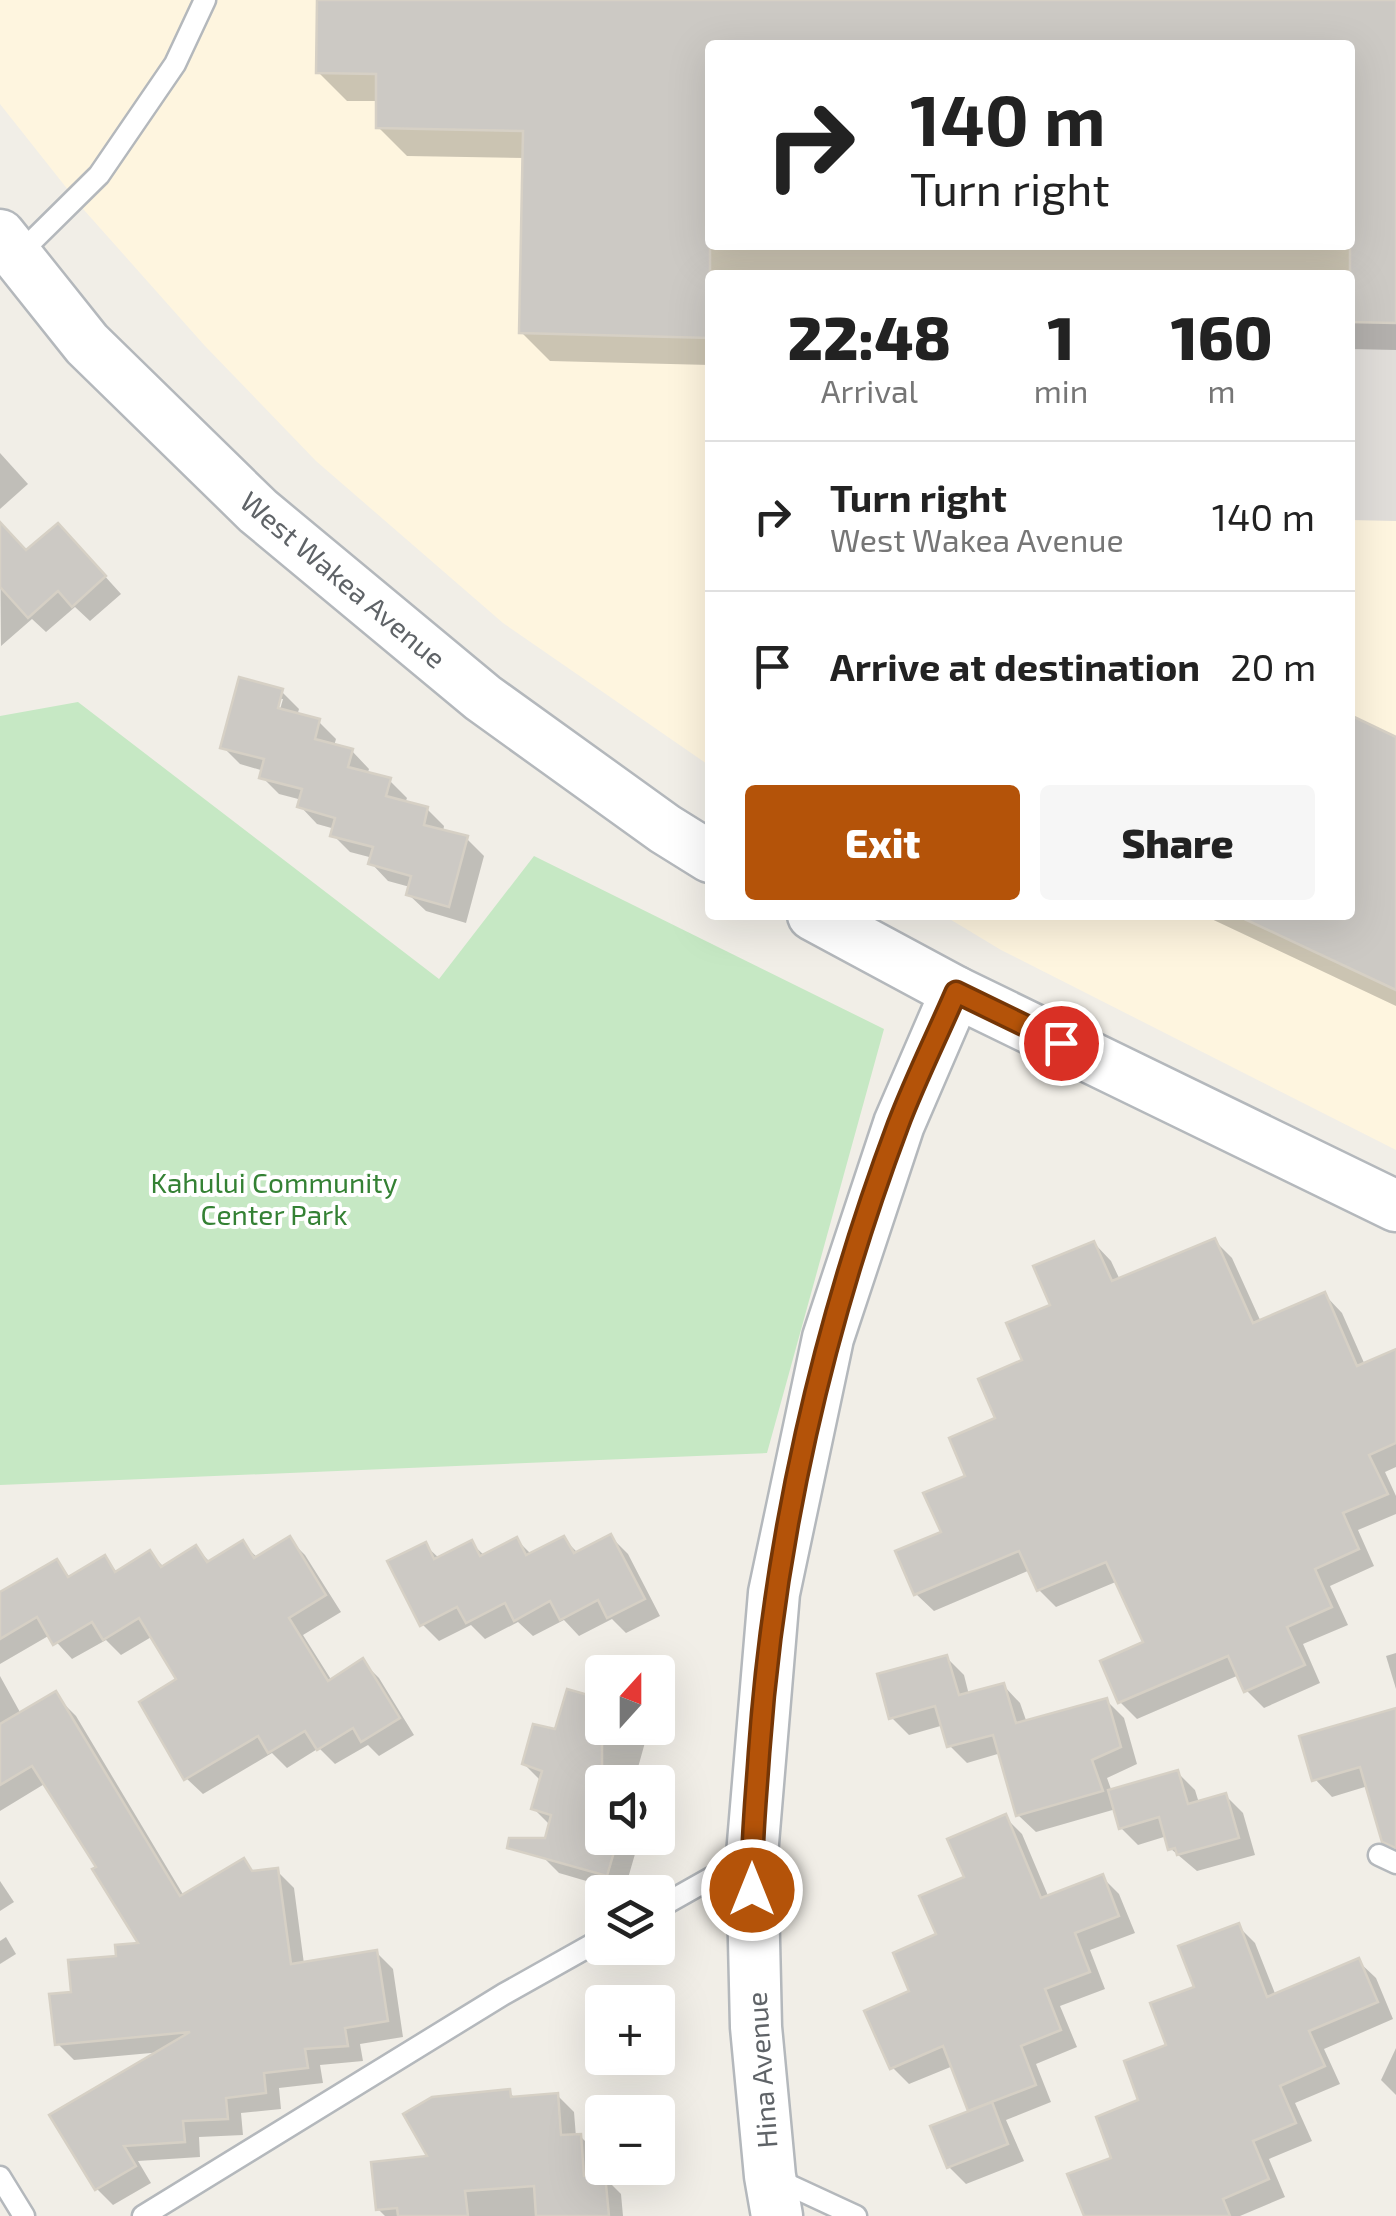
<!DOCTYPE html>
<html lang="en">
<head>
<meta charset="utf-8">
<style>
	body { margin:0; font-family:"Exo 2",sans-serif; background:#f6f6f6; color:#222; height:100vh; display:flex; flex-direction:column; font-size:38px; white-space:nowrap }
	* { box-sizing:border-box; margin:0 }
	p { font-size:32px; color:#767676 }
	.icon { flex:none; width:55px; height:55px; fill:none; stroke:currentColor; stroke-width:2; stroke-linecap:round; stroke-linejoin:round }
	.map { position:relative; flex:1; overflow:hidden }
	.panel { position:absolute; left:705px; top:270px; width:650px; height:650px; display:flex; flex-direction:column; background:#fff; border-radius:10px; box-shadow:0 10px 40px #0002 }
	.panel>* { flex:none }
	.banner { position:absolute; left:705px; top:40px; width:650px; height:210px; border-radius:10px; box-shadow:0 10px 40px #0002; background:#fff; color:#222; overflow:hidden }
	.needle { width:65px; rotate:21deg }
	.tools { position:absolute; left:585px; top:1655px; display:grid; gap:20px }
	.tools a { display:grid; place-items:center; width:90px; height:90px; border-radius:10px; background:#fff; box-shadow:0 10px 40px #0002; font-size:50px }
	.pin { position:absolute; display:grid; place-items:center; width:85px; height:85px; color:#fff; margin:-42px; border:5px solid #fff; border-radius:50%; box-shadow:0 2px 10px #0007 }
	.me { position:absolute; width:110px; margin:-55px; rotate:0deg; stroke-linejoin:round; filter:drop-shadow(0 0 8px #0008) }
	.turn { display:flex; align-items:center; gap:35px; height:210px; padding:0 40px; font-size:45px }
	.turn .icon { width:130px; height:130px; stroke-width:2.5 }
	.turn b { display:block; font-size:70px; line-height:85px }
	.eta { display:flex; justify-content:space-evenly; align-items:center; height:170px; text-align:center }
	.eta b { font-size:60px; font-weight:800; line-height:70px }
	.primary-button { display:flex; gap:20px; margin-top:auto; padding:20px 40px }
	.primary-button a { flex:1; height:115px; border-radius:10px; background:#b45309; color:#fff; font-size:40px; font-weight:800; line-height:115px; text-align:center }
	.primary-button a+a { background:#f6f6f6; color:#222 }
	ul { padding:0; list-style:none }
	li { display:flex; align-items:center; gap:30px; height:150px; padding:0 40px; border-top:2px solid #e0e0e0 }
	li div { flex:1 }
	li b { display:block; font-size:38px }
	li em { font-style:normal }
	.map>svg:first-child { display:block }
	.commercial { fill:#fef5df; fill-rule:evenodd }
	.industrial { fill:#e0ddd9 }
	.green { fill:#c6e8c4 }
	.shadow { fill:#0003; fill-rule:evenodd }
	.building { fill:#ccc9c4; stroke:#d6d0c5; stroke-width:2.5 }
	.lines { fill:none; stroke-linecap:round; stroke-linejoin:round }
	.service-casing { stroke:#b4b8bc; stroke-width:25 }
	.tertiary-casing { stroke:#b4b8bc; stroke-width:55 }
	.service { stroke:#fff; stroke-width:20 }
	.tertiary { stroke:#fff; stroke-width:50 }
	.route-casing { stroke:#753606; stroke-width:25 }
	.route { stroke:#b45309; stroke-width:18 }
	.labels { text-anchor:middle; stroke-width:8; stroke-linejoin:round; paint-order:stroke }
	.street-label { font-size:28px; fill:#5f6367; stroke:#fff }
	.park-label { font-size:28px; fill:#348134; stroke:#fff }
</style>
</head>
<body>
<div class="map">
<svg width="1396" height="2216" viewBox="0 0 1396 2216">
	<rect width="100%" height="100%" fill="#f1eee7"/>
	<path class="commercial" d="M0 0H1396V1150L1001 950 943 915H1350V275H710V766L503 623 316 461 205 346 84 210 0 104ZM710 45H1350V245H710Z"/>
	<polygon class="industrial" points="1350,307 1396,308 1396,521 1350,520"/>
	<polygon class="green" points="78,702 439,979 534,856 884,1029 767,1453 0,1485 0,716"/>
	<g class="shadow">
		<path d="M320 0H1396V350L1350 349V275H710V365L550 361 521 332 525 158 407 156 378 127 379 101H347L318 72ZM710 45H1350V245H710Z"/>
		<polygon points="0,453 28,484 0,509"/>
		<polygon points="0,524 27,553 74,542 121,594 90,621 75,607 46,632 32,619 1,646"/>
		<path d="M282 692 299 709 297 716 319 722 336 739 334 746 352 751 369 769 367 775 390 781 407 798 405 803 427 809 444 826 443 832 467 839 484 856 466 923 426 911 408 894 410 887 388 881 371 863 373 858 350 852 333 835 335 829 317 824 300 806 302 800 279 794 262 777 264 771 240 764 223 747ZM278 699H283L277 720Z"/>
		<polygon points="1350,718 1396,739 1396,1006 1203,915 1350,915"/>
		<polygon points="1215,1241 1232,1258 1261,1322 1325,1295 1342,1313 1365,1365 1396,1351 1396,1467 1385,1472 1396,1496 1396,1514 1358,1530 1374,1566 1330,1586 1348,1625 1303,1644 1320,1683 1264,1708 1247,1691 1239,1675 1137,1719 1120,1702 1146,1644 1118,1581 1056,1607 1039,1590 1030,1570 934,1611 916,1594 969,1477 1053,1306 1094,1243 1111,1261 1120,1280"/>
		<polygon points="611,1537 628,1554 660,1616 626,1633 612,1619 579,1636 564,1620 533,1636 518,1622 485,1639 471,1625 439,1641 422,1624 425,1545 440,1559 471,1543 485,1556 517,1540 532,1555 564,1539 579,1554"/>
		<polygon points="289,1539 305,1555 341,1612 303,1635 332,1681 363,1662 379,1678 414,1735 379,1756 368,1745 335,1764 319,1748 287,1768 272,1753 203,1794 186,1778 179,1680 153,1636 121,1655 106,1640 72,1659 50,1635 0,1664 0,1595 56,1563 71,1578 104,1558 118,1573 150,1553 165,1568 196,1548 211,1563 243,1544 258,1558"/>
		<polygon points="1396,1653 1396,1689 1386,1656"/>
		<polygon points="946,1657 964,1675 969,1695 1003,1685 1020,1703 1027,1723 1107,1701 1124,1718 1137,1764 1107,1778 1112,1792 1178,1773 1195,1790 1199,1803 1226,1796 1243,1813 1255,1855 1197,1871 1171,1849 1167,1836 1138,1845 1121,1828 1116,1809 1036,1832 1018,1815 1001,1753 967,1763 949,1745 944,1725 909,1735 892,1718"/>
		<polygon points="0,1676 21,1714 59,1699 76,1716 184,1896 244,1861 256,1874 277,1871 294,1888 304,1964 376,1952 393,1969 403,2037 360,2044 363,2061 320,2065 323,2083 279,2088 281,2109 241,2113 243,2135 199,2137 200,2157 138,2161 151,2183 113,2205 97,2189 162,2052 74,2060 58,2044 74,1994 119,1958 142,1945 99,1868 46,1783 0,1811"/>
		<polygon points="568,1692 602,1702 602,1728 649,1728 634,1782 602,1782 602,1838 619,1838 635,1854 624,1892 559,1873 542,1856 551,1826 533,1808 541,1781 524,1764 556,1733"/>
		<polygon points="1396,1711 1396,1821 1368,1786 1332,1797 1315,1779"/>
		<polygon points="1005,1817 1022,1834 1049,1898 1102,1877 1119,1894 1135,1933 1090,1950 1105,1989 1060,2006 1077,2047 1036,2064 1051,2102 1006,2120 1024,2161 966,2184 949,2167 972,2112 953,2066 909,2084 892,2067 912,1992 967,1878"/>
		<polygon points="0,1881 14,1902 0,1911"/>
		<polygon points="1238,1926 1255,1943 1276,1996 1358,1961 1376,1978 1393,2019 1324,2049 1340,2084 1295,2103 1312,2141 1269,2159 1285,2197 1240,2216 1087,2216 1197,1989"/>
		<polygon points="6,1937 16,1954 0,1964 0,1941"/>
		<polygon points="1396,2048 1396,2095 1381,2080"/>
		<polygon points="509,2092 516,2099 557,2095 574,2112 576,2137 580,2136 597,2153 599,2177 604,2177 621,2194 623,2216 385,2216 378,2209"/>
	</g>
	<g class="building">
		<polygon points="317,0 1396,0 1396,323 1350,322 1350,45 710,45 710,338 519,333 523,131 376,128 376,74 316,73"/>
		<polygon points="0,522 26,550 58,523 106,576 72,607 58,591 28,618 0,587"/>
		<polygon points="239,677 283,689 278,708 320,719 315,739 353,749 348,767 391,778 386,796 428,807 424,825 468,836 449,907 406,895 411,876 368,864 373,847 330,836 335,818 297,807 302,789 259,778 264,759 220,748"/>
		<polygon points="1350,715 1396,737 1396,990 1236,915 1350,915"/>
		<polygon points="1215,1238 1253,1323 1325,1292 1357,1366 1396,1349 1396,1443 1369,1455 1388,1494 1343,1513 1359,1549 1315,1569 1332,1607 1287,1627 1305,1665 1244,1692 1228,1656 1118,1703 1100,1661 1143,1642 1106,1562 1037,1591 1019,1551 914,1595 895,1551 941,1532 923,1493 965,1476 949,1438 995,1418 978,1379 1022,1360 1006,1323 1050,1305 1033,1266 1094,1241 1112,1281"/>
		<polygon points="611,1534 645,1599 607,1618 598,1600 560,1620 550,1601 514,1621 505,1603 466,1623 457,1607 420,1626 387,1561 426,1542 434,1559 472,1540 480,1556 517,1537 526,1555 564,1536 574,1553"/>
		<polygon points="290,1536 326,1595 289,1618 328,1681 363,1658 400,1718 361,1742 353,1728 317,1750 305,1731 268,1753 258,1736 184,1780 139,1702 176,1679 139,1618 103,1640 92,1622 53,1645 37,1617 0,1639 0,1592 57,1559 68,1577 105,1555 115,1572 150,1550 161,1567 196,1545 207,1562 243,1540 254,1558"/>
		<polygon points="947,1655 959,1695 1004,1683 1016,1723 1107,1698 1121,1747 1092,1760 1103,1791 1016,1816 993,1735 947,1747 935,1706 889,1719 877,1674"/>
		<polygon points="567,1689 602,1699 602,1838 618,1838 607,1876 507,1848 509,1838 545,1838 551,1815 531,1809 542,1771 522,1764 533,1724 555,1729"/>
		<polygon points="56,1691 180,1896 244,1858 252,1871 278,1868 291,1964 377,1950 388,2021 345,2028 348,2046 305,2049 308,2068 264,2073 266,2093 226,2098 228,2119 183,2121 185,2142 124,2146 136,2166 95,2190 49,2115 190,2032 55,2045 49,1994 71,1992 68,1960 116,1956 115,1945 138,1943 92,1869 96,1867 32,1766 0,1785 0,1724"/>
		<polygon points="1396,1708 1396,1848 1382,1842 1360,1767 1312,1781 1299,1736"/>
		<polygon points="1178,1770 1188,1804 1226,1793 1239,1838 1177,1855 1175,1848 1168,1850 1159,1817 1119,1829 1108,1790"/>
		<polygon points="1006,1814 1041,1898 1103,1874 1119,1916 1075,1933 1090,1972 1045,1989 1061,2030 1021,2046 1036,2085 968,2111 943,2046 890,2069 864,2011 909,1991 893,1953 936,1934 919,1896 964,1877 947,1839"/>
		<polygon points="1239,1923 1267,1997 1359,1958 1378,2002 1309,2031 1325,2066 1280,2086 1296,2123 1253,2141 1269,2179 1223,2199 1230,2216 1084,2216 1067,2174 1111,2158 1096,2117 1138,2100 1124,2061 1166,2045 1150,2003 1194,1987 1178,1946"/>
		<polygon points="510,2089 511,2097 558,2093 561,2135 581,2134 584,2176 605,2174 609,2216 536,2216 534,2186 465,2191 468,2216 398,2216 397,2208 376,2210 371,2162 427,2156 403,2114 432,2097"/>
		<polygon points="992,2102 1008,2144 947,2168 930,2126"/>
	</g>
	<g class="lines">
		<g class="service-casing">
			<g id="service">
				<polyline points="17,256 99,175 175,64 205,0"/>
				<polyline points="1379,1855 1396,1863"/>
				<polyline points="658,1908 752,1855"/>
				<polyline points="0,2177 24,2216"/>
				<polyline points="776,2179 856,2216"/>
				<polyline points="143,2216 504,1994 602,1939"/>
			</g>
		</g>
		<g class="tertiary-casing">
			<g id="tertiary">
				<polyline points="0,235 87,344 258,511 483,698 665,829 710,857"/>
				<polyline points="813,915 956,992 1396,1206"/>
				<polyline points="777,2216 770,2176 756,2027 752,1855 774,1593 828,1338 899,1124 956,992"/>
			</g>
		</g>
		<use href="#service" class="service"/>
		<use href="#tertiary" class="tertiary"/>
	</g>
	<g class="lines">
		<g class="route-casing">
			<path id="route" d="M752 1890C751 1844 756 1799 759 1753 774 1539 823 1325 898 1125 915 1080 937 1036 956 992L1061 1043"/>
		</g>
		<use href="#route" class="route"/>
	</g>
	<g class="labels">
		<g class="street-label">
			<text transform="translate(343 580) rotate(40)" y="10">West Wakea Avenue</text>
			<text transform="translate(762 2070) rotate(-94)" y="10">Hina Avenue</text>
		</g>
		<g class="park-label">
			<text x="274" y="1193">Kahului Community<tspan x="274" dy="32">Center Park</tspan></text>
		</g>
	</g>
</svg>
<div class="tools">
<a><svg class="needle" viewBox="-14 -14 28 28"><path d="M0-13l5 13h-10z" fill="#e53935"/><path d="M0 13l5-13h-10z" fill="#767676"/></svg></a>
<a><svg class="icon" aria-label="sound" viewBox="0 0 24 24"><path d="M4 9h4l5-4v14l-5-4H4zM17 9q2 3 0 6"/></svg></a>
<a><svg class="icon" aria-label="layers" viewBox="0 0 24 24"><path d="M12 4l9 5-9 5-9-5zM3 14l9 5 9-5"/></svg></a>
<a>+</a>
<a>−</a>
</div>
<div class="pin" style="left:1061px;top:1043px;background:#d93025"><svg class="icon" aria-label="arrive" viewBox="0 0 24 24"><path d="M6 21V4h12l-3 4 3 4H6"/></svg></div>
<svg class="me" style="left:752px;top:1890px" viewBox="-20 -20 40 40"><circle r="17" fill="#b45309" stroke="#fff" stroke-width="3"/><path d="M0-11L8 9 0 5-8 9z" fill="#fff"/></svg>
<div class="banner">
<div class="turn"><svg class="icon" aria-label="right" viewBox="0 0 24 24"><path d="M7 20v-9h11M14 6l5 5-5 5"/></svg><div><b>140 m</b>Turn right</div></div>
</div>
<section class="panel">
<div class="eta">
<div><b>22:48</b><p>Arrival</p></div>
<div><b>1</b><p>min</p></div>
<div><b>160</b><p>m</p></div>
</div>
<ul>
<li><svg class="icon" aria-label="right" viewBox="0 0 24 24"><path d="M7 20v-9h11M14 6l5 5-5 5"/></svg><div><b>Turn right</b><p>West Wakea Avenue</p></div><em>140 m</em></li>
<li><svg class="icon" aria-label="arrive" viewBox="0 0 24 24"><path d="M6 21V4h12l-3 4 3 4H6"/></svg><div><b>Arrive at destination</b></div><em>20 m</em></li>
</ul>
<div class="primary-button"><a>Exit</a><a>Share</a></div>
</section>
</div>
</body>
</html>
